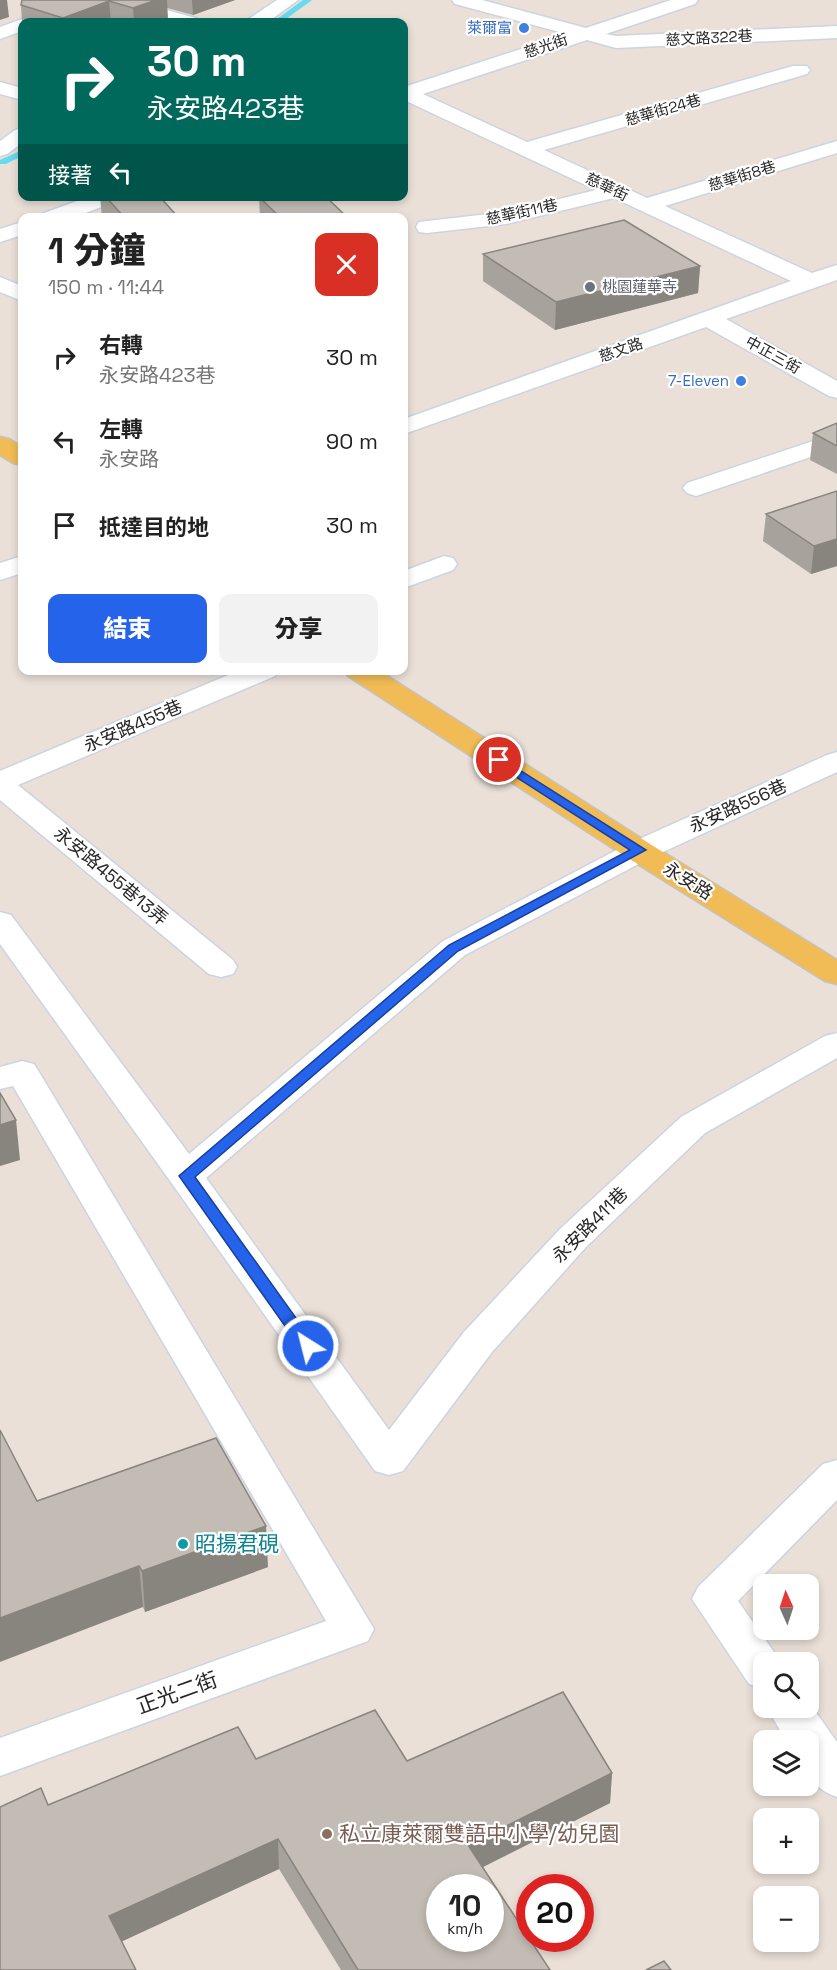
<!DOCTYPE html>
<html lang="zh-TW">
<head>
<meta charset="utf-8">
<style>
	body { margin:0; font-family:"Space Grotesk","Noto Sans TC",sans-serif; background:#f2f2f2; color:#222; height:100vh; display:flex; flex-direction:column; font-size:22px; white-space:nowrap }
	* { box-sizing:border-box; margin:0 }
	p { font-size:20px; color:#767676 }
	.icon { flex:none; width:33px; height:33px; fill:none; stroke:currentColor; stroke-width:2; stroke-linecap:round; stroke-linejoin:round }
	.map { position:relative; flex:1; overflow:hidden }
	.side { position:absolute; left:18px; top:213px; width:390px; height:462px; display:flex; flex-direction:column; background:#fff; border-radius:12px; box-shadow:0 3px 9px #0003 }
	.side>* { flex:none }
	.guide { position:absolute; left:18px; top:18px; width:390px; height:183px; border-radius:12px; box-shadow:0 3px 9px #0003; background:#00695c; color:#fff; overflow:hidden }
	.needle { width:39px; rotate:357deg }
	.tools { position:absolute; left:753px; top:1574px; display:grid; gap:12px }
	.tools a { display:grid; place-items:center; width:66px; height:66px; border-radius:12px; background:#fff; box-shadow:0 3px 9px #0003; font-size:30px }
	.speed { position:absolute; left:426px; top:1874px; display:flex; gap:12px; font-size:30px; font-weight:700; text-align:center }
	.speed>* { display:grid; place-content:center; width:78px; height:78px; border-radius:50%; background:#fff; box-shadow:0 3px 9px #0003; line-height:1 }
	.speed small { font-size:15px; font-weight:400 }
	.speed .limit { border:9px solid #d22; background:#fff; color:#111 }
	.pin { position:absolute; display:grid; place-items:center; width:51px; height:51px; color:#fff; margin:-26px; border:3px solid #fff; border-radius:50%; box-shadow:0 2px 6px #0007 }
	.me { position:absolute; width:66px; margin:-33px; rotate:324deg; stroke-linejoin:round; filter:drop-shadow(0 0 4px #0008) }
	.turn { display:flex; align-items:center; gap:21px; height:126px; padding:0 30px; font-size:27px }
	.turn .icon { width:78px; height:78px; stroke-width:2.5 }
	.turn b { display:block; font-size:42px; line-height:51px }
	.then { display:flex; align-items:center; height:57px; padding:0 30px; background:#0003; gap:12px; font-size:22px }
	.round { display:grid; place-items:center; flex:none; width:63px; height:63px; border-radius:12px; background:#f2f2f2 }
	.overview { display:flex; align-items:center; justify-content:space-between; height:102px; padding:0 30px }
	h1 { font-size:36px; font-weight:800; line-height:45px }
	.primary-button { display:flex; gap:12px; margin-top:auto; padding:12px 30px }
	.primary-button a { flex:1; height:69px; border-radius:12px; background:#2563eb; color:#fff; font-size:24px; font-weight:800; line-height:69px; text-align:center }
	.primary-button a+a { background:#f2f2f2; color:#222 }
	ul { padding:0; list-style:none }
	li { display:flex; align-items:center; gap:18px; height:84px; padding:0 30px }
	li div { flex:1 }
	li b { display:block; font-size:22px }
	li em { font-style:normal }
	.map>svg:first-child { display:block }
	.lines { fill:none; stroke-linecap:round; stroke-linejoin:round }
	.stream { fill:#68daef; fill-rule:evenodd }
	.minor-casing { stroke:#cdd3e1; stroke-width:3 }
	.major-casing { stroke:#c3c3c3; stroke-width:3 }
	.minor { fill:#fff; fill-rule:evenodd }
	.major { fill:#f1bc56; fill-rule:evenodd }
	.wall { fill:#a7a29b }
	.shaded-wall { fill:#88847e }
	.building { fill:#c2bcb4; stroke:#88847e; stroke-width:1.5; fill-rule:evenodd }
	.route { fill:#2563eb; stroke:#184099; stroke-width:1.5 }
	.shop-dot { fill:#3f7fe0; stroke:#fff; stroke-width:2 }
	.worship-dot { fill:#6b7280; stroke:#fff; stroke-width:2 }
	.culture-dot { fill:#0f9aa8; stroke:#fff; stroke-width:2 }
	.education-dot { fill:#8d6e63; stroke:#fff; stroke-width:2 }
	.labels { text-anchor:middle; stroke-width:4.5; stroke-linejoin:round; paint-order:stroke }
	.far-shop-label { font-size:15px; fill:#366cbe; stroke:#fff; text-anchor:end }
	.far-street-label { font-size:15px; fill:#272727; stroke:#fff }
	.far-worship-label { font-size:15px; fill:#5b616d; stroke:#fff; text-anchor:start }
	.street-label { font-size:18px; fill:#272727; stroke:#fff }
	.near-culture-label { font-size:21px; fill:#0d838f; stroke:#fff; text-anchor:start }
	.near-street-label { font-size:21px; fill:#272727; stroke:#fff }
	.near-education-label { font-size:21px; fill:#785e54; stroke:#fff; text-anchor:start }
</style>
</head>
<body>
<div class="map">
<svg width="837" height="1970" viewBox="0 0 837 1970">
	<rect width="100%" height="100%" fill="#eae0d8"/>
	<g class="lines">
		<g class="stream">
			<polygon points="303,0 312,0 282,22 273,22"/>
			<polygon points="22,150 22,156 6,164 0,164 0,160"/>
		</g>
		<g class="minor-casing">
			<g id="minor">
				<polygon points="99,0 129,0 196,18 199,22 171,22 102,4"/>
				<polygon points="277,0 298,0 268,22 247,22 250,18"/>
				<polygon points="452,0 482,0 586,28 671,0 698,0 695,4 606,34 616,36 837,26 837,38 616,48 587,40 423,94 527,142 793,66 807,66 810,70 807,74 544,150 647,198 837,141 837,153 665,206 812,273 837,265 837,280 726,319 837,381 837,398 829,396 706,327 404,434 404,419 791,281 614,198 506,224 427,233 419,232 416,227 419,222 427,221 506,212 596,190 404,100 404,87 567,34 455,4"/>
				<polygon points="22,19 29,22 22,22 22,31 0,39 0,27"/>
				<polygon points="0,82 22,88 22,100 0,94"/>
				<polygon points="22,128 22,143 7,154 0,156 0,141 15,130"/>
				<polygon points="91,196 122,196 119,200 73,218 42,218 44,213"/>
				<polygon points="22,222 22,235 0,242 0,229"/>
				<polygon points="0,277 22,286 22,301 0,292"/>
				<polygon points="837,433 837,448 705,493 696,496 687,493 683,488 687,483"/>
				<polygon points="22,556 22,573 0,580 0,563"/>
				<polygon points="444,556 453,558 457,564 453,570 404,588 404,571"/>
				<polygon points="240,670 279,670 275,676 18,785 233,960 237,967 233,974 221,977 209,974 0,800 0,771"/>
				<polygon points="837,752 837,772 650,858 465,955 206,1178 389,1430 464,1332 560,1229 681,1117 825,1036 837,1033 837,1058 705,1133 586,1247 492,1352 403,1471 389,1475 375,1471 173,1185 0,944 0,912 11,915 189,1154 443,941 628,844 827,755"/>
				<polygon points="22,1061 34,1064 39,1072 374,1629 368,1641 0,1776 0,1738 326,1621 13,1086 0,1089 0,1067"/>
				<polygon points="837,1460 837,1500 738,1601 781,1662 764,1662 764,1689 749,1684 692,1599 698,1587 823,1464"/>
				<path d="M808 1701 837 1742V1797C806 1786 808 1769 808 1740H786L766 1707H808Z"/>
			</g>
		</g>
		<g class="major-casing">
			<g id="major">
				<polygon points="0,437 9,439 22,447 22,465 13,463 0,455"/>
				<polygon points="344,670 378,670 650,844 837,960 837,984 825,981 628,858 348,676"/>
			</g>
		</g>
		<use href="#minor" class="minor"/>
		<use href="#major" class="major"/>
	</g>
	<g class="wall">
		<polygon points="22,0 235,0 193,15 167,8 168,22 22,22 22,24 21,5"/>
		<polygon points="100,196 159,196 179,218 102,218"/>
		<polygon points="259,197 348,218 260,218"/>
		<polygon points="483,254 700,266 698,293 555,330 483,281"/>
		<polygon points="837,423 837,474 810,460 813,433"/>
		<polygon points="837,491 837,566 811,574 763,541 766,514"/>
		<polygon points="37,1501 268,1567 145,1612 143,1607"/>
		<polygon points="256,1759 407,1761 612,1773 610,1803 483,1867 550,1970 341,1970 279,1869 122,1941 48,1805"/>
	</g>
	<g class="shaded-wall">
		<polygon points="0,0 7,0 9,17 0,20"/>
		<polygon points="156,0 167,0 168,22 134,22 133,8"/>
		<polygon points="192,0 235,0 193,15"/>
		<polygon points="109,1 111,22 63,22 63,18"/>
		<polygon points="700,266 698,293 555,330 556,302"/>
		<polygon points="837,539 837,566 811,574 814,546"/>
		<polygon points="16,1120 20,1160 0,1166 0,1125"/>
		<polygon points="266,1526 268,1567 145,1612 142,1571"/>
		<polygon points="139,1566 143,1607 0,1662 0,1618"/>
		<polygon points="612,1773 610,1803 467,1875 468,1845"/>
		<polygon points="278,1839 279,1869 112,1946 109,1916"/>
	</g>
	<g class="building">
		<polygon points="22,0 156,0 133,8 109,1 63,18 21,5"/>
		<polygon points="105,196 159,196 179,218 125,218"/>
		<polygon points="264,196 325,196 348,218 281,218 259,197"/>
		<polygon points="624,220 700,266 556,302 483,254"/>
		<polygon points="837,423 837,446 813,433"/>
		<polygon points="837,491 837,539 814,546 766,514"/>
		<polygon points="0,1093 16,1120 0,1125"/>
		<polygon points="0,1430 37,1501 216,1438 266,1526 142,1571 139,1566 0,1618"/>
		<path d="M563 1692 612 1773 468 1845 550 1970H358L278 1839 109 1916 136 1970H0V1807L41 1788 48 1805 238 1727 256 1759 375 1710 407 1761ZM440 1887H490V1938H440Z"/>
		<polygon points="664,1961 671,1970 646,1970"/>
	</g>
	<polygon class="route" points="499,757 646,850 458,951 195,1177 316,1346 314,1350 302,1350 179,1176 449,945 630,850 494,763 493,760"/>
	<g class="shop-dot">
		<circle cx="524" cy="28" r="6"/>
		<circle cx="741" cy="381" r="6"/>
	</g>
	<circle class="worship-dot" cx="590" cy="287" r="6"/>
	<circle class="culture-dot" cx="183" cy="1544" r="6"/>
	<circle class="education-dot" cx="327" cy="1834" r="6"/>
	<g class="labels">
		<g class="far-shop-label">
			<text x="512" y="33">萊爾富</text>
			<text x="729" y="386">7-Eleven</text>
		</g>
		<g class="far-street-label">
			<text transform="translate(709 38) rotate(-3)" y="5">慈文路322巷</text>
			<text transform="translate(546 46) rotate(-19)" y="5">慈光街</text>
			<text transform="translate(663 110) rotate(-16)" y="5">慈華街24巷</text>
			<text transform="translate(742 176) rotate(-17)" y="5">慈華街8巷</text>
			<text transform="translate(607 187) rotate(25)" y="5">慈華街</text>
			<text transform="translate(522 212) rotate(-12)" y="5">慈華街11巷</text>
			<text transform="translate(621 350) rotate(-19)" y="5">慈文路</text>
			<text transform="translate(773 355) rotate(29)" y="5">中正三街</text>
		</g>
		<g class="far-worship-label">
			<text x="602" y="292">桃園蓮華寺</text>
		</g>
		<g class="street-label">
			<text transform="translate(133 726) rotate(-23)" y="6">永安路455巷</text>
			<text transform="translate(738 806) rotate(-24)" y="6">永安路556巷</text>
			<text transform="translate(111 876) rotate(40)" y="6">永安路455巷13弄</text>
			<text transform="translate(688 881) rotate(32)" y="6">永安路</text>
			<text transform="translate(590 1225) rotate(-45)" y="6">永安路411巷</text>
		</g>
		<g class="near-culture-label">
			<text x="195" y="1551">昭揚君硯</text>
		</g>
		<g class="near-street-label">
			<text transform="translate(177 1693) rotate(-20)" y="7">正光二街</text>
		</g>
		<g class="near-education-label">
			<text x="339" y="1841">私立康萊爾雙語中小學/幼兒園</text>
		</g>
	</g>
</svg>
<div class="tools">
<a><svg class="needle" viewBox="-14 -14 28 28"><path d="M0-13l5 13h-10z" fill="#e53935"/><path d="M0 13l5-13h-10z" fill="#767676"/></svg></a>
<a><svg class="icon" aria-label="search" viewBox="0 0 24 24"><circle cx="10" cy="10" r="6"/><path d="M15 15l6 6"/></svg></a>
<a><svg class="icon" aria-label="layers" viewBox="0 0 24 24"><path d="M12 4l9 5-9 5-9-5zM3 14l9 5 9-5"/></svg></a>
<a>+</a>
<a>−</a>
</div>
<div class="speed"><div>10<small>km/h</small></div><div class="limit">20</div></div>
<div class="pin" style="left:499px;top:760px;background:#d93025"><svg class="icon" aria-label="arrive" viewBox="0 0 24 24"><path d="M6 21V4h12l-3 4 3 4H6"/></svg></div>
<svg class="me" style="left:308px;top:1346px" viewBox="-20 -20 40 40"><circle r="17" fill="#2563eb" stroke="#fff" stroke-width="3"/><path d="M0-11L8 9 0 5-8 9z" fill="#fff"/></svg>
<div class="guide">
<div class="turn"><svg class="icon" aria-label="right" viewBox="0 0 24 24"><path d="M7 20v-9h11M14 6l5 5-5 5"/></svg><div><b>30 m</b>永安路423巷</div></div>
<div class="then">接著<svg class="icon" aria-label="left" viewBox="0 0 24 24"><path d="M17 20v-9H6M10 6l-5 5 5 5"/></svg></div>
</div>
<section class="side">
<div class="overview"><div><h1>1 分鐘</h1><p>150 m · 11:44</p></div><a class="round" style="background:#d93025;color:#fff"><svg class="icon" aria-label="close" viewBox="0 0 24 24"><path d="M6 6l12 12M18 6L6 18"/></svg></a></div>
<ul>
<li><svg class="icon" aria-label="right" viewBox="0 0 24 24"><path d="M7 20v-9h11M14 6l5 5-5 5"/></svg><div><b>右轉</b><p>永安路423巷</p></div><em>30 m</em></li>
<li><svg class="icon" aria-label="left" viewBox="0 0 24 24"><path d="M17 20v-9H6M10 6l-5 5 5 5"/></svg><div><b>左轉</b><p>永安路</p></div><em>90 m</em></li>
<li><svg class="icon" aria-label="arrive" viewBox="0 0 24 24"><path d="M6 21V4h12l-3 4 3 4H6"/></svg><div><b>抵達目的地</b></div><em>30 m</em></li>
</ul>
<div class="primary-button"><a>結束</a><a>分享</a></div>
</section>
</div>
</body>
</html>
